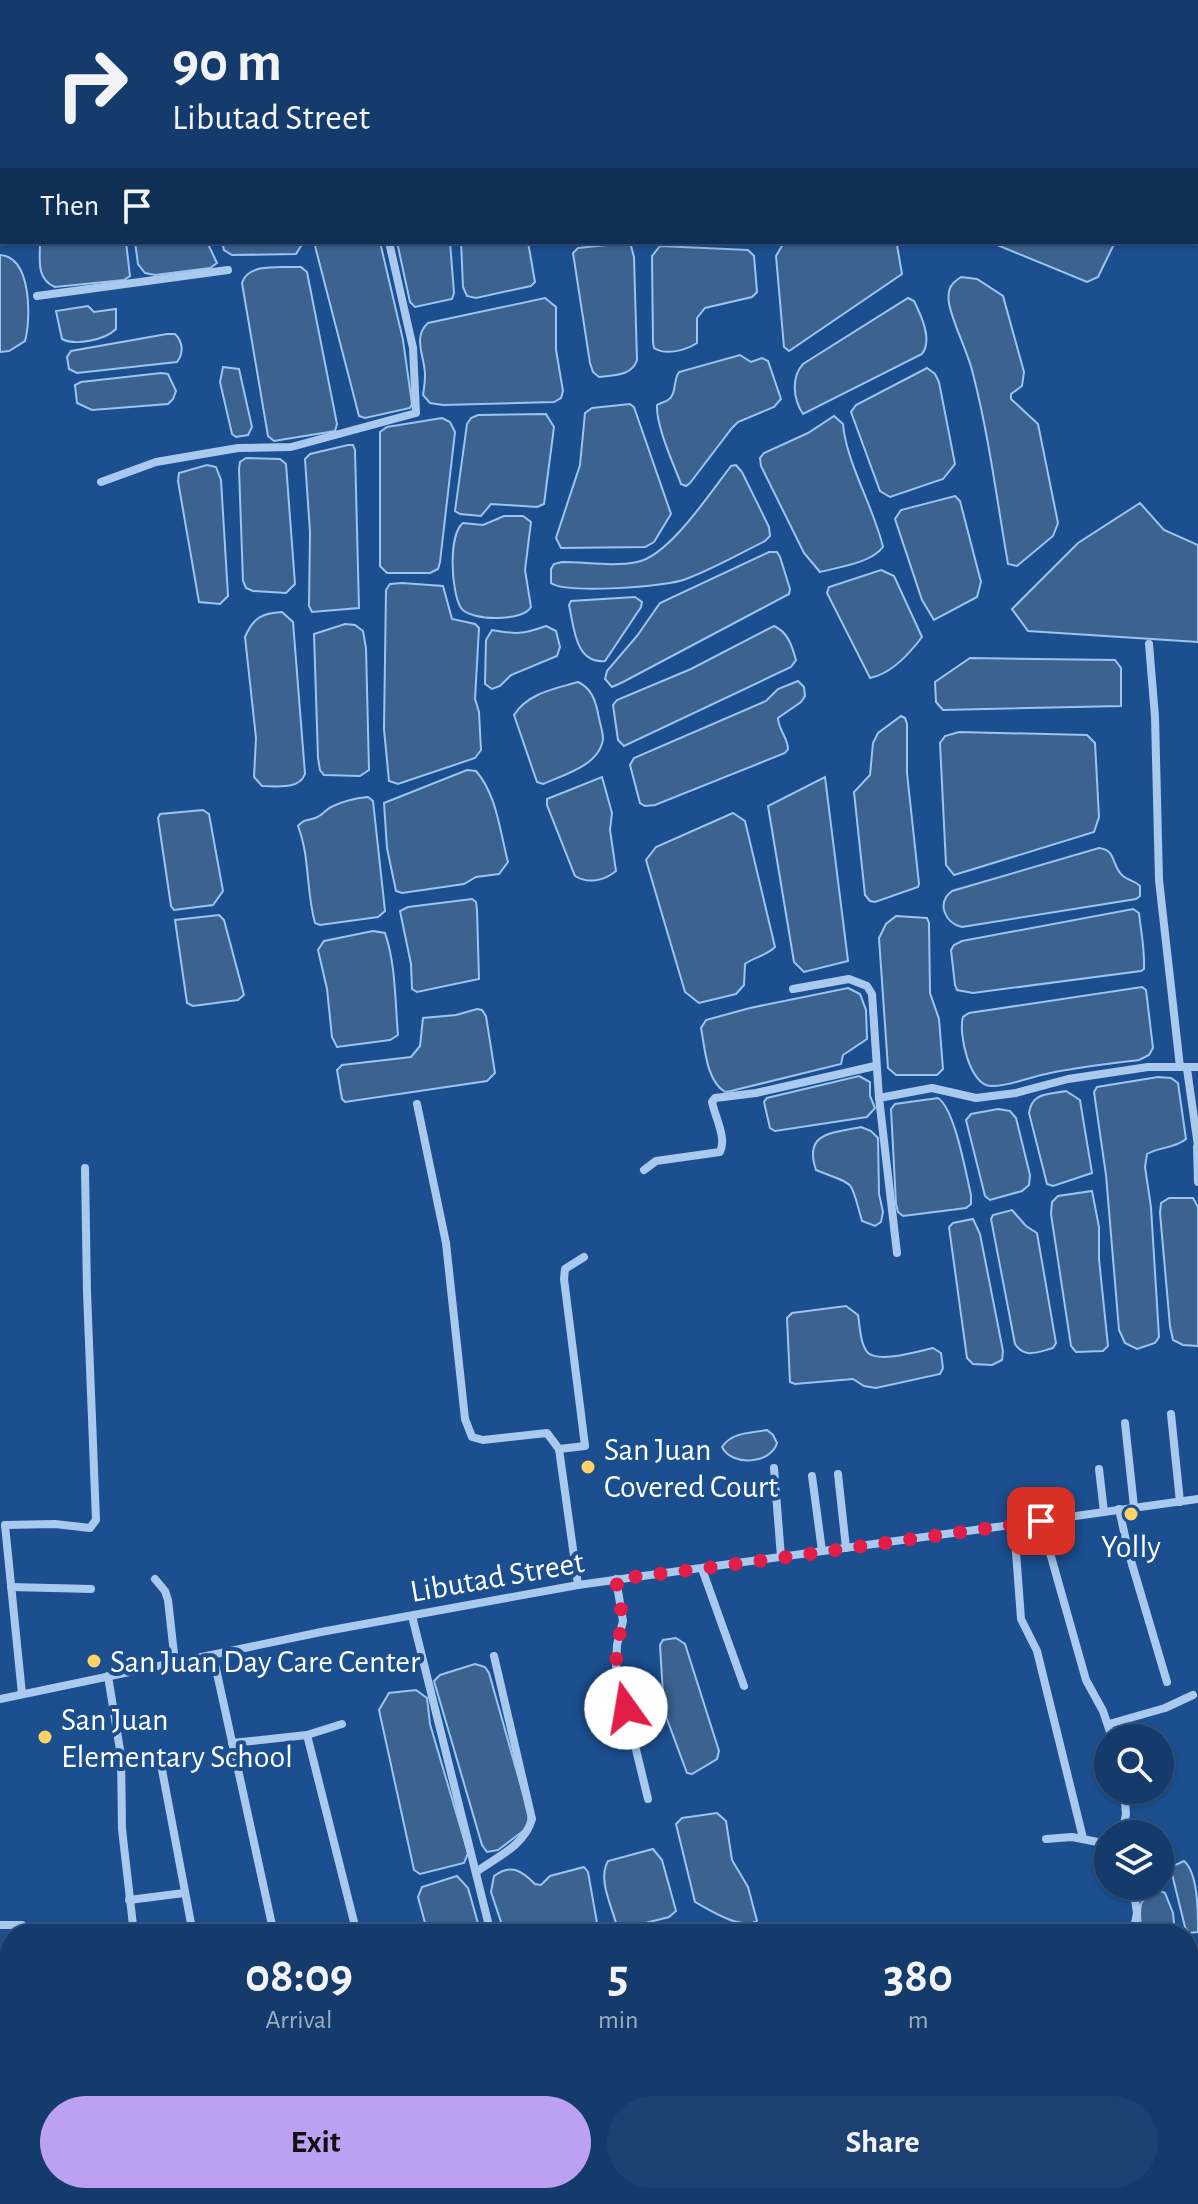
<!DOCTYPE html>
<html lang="en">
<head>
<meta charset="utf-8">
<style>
	body { margin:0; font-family:"Alegreya Sans",sans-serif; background:#1d4271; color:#f1f3f6; height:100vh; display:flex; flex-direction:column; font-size:30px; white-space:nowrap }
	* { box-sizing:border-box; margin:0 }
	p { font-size:26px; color:#9dadc1 }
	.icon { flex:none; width:44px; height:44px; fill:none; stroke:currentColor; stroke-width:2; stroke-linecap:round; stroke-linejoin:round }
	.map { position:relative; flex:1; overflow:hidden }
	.drawer { position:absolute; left:0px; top:1924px; width:1198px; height:280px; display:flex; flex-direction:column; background:#143b6b; border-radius:32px 32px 0 0; box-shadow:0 2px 6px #0004,0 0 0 2px #33557e }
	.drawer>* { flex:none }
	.top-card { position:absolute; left:0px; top:0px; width:1198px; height:244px; box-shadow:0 2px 6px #0004,0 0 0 2px #33557e; background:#143b6b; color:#f1f3f6; overflow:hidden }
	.tools { position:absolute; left:1094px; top:1724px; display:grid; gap:16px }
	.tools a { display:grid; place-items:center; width:80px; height:80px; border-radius:50%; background:#143b6b; box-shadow:0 2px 6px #0004,0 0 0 2px #33557e; font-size:40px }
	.pin { position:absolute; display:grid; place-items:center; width:68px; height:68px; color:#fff; margin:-34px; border-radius:16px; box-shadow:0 4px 12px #0006 }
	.me { position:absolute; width:88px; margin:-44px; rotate:347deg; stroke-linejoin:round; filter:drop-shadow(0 0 6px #0008) }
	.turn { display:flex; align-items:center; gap:28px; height:168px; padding:0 40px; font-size:36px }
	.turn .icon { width:104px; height:104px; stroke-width:2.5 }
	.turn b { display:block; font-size:56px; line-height:68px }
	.then { display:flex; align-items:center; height:76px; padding:0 40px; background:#0003; gap:16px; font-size:30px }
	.eta { display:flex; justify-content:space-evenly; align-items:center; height:136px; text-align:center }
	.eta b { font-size:48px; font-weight:700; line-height:56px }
	.cta { display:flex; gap:16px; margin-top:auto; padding:16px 40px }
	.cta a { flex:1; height:92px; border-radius:48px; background:#bca0f2; color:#111; font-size:32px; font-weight:700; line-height:92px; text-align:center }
	.cta a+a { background:#1d4271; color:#f1f3f6 }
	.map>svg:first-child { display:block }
	.water { fill:#3c6290; stroke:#9cc4f0; stroke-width:2 }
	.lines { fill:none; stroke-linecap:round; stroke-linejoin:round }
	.minor { stroke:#a9c9ee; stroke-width:8 }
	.route { stroke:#e11d48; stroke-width:14; stroke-dasharray:0 25.2 }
	.poi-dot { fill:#ffd166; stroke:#1b4f8f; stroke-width:3 }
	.labels { text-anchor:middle; stroke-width:8; stroke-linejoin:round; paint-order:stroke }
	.poi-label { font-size:32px; fill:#fff; stroke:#1b4f8f; text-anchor:start }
	.street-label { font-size:32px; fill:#fff; stroke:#1b4f8f }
</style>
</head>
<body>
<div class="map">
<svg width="1198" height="2204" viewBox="0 0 1198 2204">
	<rect width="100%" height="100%" fill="#1b4f8f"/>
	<g class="water">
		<path d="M40 242H126L130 276 124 280 55 287C36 279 40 260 40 242Z"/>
		<polygon points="135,242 207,242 217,263 210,268 155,275 145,273 138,264"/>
		<polygon points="222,242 300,242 301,246 296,254 232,255 224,250"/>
		<polygon points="314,242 380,242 403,340 412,404 410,408 365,418 359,416"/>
		<polygon points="397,242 450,242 454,293 452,299 415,307 410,302"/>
		<polygon points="461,242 528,242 535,282 531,286 476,298 467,296 463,287"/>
		<polygon points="893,242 897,245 902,274 789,351 784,347 776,256 783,244"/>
		<polygon points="990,242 1115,242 1098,277 1087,282"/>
		<path d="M626 243 631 246 634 257 637 360C632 376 614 375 599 377L593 372 590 363 573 253 578 248Z"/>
		<path d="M660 246 748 250 754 256 757 292 752 297 705 308 697 318V343C686 350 666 356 654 348L653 342 652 256Z"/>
		<path d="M0 255C32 257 31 319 25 341L9 351 0 352Z"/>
		<path d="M301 267 307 272 337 424 335 431 274 441 268 436 242 283C248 262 283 268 301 267Z"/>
		<path d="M961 277 977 279 1003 296 1024 372 1022 386 1011 394V399L1038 424 1058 523 1053 536 1017 566 1008 564C997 501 989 436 973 374 968 352 952 322 949 303 947 290 950 284 961 277Z"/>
		<path d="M545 298 556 307V350L563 391 561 398 554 402 443 405 430 403 423 395C424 389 425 381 425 375 425 357 412 337 428 323Z"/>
		<path d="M908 298 914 301C921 315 933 340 922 354L803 414C793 399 791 377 803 364Z"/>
		<path d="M88 306 94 312 116 309V329C105 340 75 346 62 339L56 311Z"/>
		<path d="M167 334H175C183 342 184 353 177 362L77 373 69 369 67 357 71 351Z"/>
		<path d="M740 355 751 362 762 358 768 361 781 399 774 407 738 422 732 428 690 483 686 486 681 484C673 463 656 426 657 405 660 403 665 402 668 400 677 394 673 380 679 372Z"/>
		<polygon points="223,367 239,369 252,427 248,435 236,437 232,434 220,382"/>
		<polygon points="927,368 935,374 939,382 955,464 943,479 890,497 880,491 851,412 856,405"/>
		<polygon points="161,373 168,374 176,391 173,399 168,404 92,410 77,403 75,385 81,382"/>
		<polygon points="630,404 634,407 671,514 654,542 645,547 561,548 556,538 580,465 585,413 592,408"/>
		<polygon points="546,414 554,427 544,504 537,507 491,504 481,516 460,514 455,511 467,424 471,418 478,415"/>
		<path d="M834 416 843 424C846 462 874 508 883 547 871 563 839 567 820 572L804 553 761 466 760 458 764 453 808 433Z"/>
		<polygon points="442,418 450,422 455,432 440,562 438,569 430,573 387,573 380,566 380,432 387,427"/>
		<polygon points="348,445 353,445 355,450 359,608 312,612 309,606 310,532 305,459 310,454"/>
		<polygon points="246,458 280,459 286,464 295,584 286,593 253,591 246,588 243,581 239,469 240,462"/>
		<polygon points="207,465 216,467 221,480 228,596 220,604 199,602 178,481 179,473"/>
		<path d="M736 465 742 472 769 527 770 536 765 541C739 554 713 569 686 579 667 587 566 594 551 583V569L554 564 562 562C586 562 613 567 637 562 669 556 710 493 731 466Z"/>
		<polygon points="955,496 960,501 981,582 977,597 934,620 922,600 895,519 901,510"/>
		<polygon points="1140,503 1164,530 1198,545 1198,642 1028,631 1012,609 1078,543"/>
		<path d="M504 516H523L531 522 525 570 531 607C523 622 470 621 461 608 451 592 448 535 463 523L483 525Z"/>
		<polygon points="769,552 777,552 780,557 790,589 789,594 623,682 612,687 605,679 607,671 637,636 660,603"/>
		<path d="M881 570 894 576 922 637C910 653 891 674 870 678L827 593 829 587Z"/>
		<polygon points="402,583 443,586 452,619 475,624 479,628 475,699 479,712 481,750 475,758 398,784 389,781 384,729 386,590 390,584"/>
		<path d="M635 597 642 602 641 607 605 661C575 664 574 627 569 605L571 601Z"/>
		<path d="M282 612 293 622 305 774C299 790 277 786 262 786L254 777 256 738 245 637C253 618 262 613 282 612Z"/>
		<polygon points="345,624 355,625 363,631 366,648 369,770 360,776 324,775 320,770 318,758 314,634"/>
		<path d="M546 626 556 631 560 647 557 656 511 675 500 686 492 689 485 684 486 640 492 630C516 634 521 635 546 626Z"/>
		<path d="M774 626C788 632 792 646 796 660L791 667 624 746 618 740 613 705 617 700 691 669Z"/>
		<polygon points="970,658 1115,660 1121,668 1121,706 943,710 936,702 935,682"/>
		<path d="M798 681 804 687 805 696 801 702 778 718C778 729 788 738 788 749L785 753 655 805 645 806 640 803 630 765 634 758 766 701 778 689Z"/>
		<path d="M578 682C591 688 595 699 598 713 599 721 603 731 603 738 601 765 563 775 543 784L537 782 514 715C528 693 554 689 578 682Z"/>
		<polygon points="901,716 905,718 907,724 907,773 919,884 918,887 875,902 870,901 865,895 854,792 870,775 873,743 878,733"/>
		<polygon points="959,732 1087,735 1095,743 1099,817 1094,832 954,875 946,865 940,743 945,736"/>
		<path d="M467 770 476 771C497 795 500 832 508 862L499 874 476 877 464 884 402 893 396 891 387 848 384 803Z"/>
		<path d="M602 777 612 813 610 830 616 871C604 881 588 884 575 876L547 805V799Z"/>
		<polygon points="825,777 848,961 804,972 794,962 768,806"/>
		<path d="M368 797 373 801 385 911 378 917 320 925 315 923C306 891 310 857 298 826 304 819 307 821 315 818 322 816 325 810 331 807 343 801 356 798 368 797Z"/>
		<polygon points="203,810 209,814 223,891 213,905 174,910 171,906 158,818 160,814"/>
		<path d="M733 813 745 821 775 947C766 956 754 957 745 964L744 985 736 994 699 1003 685 992 646 860 656 847Z"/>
		<path d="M1099 848C1117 850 1111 866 1123 876 1129 881 1134 880 1140 886V896L1136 899 962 927C945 923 936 903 952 891Z"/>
		<polygon points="472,899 476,902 477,910 479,979 417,992 412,989 411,964 400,911 408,907"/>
		<path d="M1133 909 1139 913C1141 932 1145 950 1144 969L1141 971 973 993 957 990 955 985 951 950 954 945 962 941Z"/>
		<polygon points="219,915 224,920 244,995 238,1000 193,1006 187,1003 175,920"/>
		<polygon points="896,916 927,918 929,923 930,993 939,1019 943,1069 937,1075 896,1075 888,1068 879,938 886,924"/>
		<path d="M373 931 385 933C396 965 395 1002 398 1035L390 1040 337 1047 332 1037 327 989 318 950 324 941Z"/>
		<path d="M1142 987 1146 990 1153 1048 1149 1055 1139 1060C1108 1064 1077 1067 1046 1074 1029 1077 1008 1087 991 1086 970 1086 958 1034 963 1017L969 1013Z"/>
		<path d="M848 988 860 994 866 1010 867 1039 843 1055 841 1064 731 1091 725 1092C706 1080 705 1048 701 1028L706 1020 750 1008Z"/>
		<polygon points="477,1009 482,1010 486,1016 495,1073 487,1081 345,1102 342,1099 337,1070 342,1065 411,1057 420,1046 423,1018 456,1015"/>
		<polygon points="859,1076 870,1082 870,1096 875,1108 867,1117 775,1131 770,1128 764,1102 767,1098"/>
		<path d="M1158 1077 1171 1078 1178 1083 1186 1139C1176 1148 1159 1147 1147 1154L1145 1167 1151 1207 1159 1337 1155 1343 1137 1349 1125 1343 1119 1330 1106 1175 1094 1092 1097 1087Z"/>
		<path d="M1066 1091 1080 1100 1092 1173 1053 1186 1047 1184 1029 1113C1032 1092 1048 1095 1066 1091Z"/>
		<path d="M938 1098C955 1109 966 1174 971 1195V1204L966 1208 903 1216 898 1212 896 1204 891 1109 895 1104Z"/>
		<polygon points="998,1109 1010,1111 1016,1118 1030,1175 1029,1185 1022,1191 990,1200 985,1196 966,1120 971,1114"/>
		<path d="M861 1127 871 1131 878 1138 879 1194 883 1212 881 1222 875 1226 862 1221C849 1176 857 1187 816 1170 803 1132 833 1133 861 1127Z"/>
		<polygon points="1092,1191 1099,1227 1099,1259 1108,1346 1103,1351 1076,1352 1071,1346 1051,1214 1052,1202 1058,1196"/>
		<polygon points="1169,1198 1193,1198 1198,1207 1198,1346 1183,1345 1173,1340 1170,1326 1160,1213 1161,1203"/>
		<path d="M1012 1210 1026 1226 1037 1233 1056 1343 1053 1348C1038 1352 1025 1359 1015 1344L991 1219 993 1215Z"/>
		<polygon points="973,1219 980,1234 1003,1351 1002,1360 992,1365 973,1364 967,1358 949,1227 953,1223"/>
		<path d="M846 1306 858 1315C860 1326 860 1344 868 1353 880 1363 919 1351 933 1348L941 1353 943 1368 940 1374 876 1388 864 1386 853 1379 795 1384 790 1382 787 1318 792 1313Z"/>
		<path d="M767 1430 773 1435 777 1443C771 1464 732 1467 722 1447 732 1432 750 1433 767 1430Z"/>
		<polygon points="676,1638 685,1644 719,1751 717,1759 692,1774 687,1773 664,1711 660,1645 663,1640"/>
		<polygon points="475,1664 485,1667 489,1673 529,1815 527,1828 498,1850 487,1852 482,1845 434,1681 440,1675"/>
		<polygon points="416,1690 427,1698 430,1724 468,1853 464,1863 420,1874 414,1870 379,1710 389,1693"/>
		<path d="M717 1813 726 1821 732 1860 748 1887 757 1921C741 1930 711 1911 695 1902L676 1824 682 1818Z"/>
		<path d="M653 1849 662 1860 676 1911 669 1917 622 1929 618 1927 615 1920C610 1902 598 1878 608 1861Z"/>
		<path d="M1184 1861C1198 1873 1198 1911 1198 1932L1189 1933 1185 1927 1171 1870 1173 1866Z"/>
		<path d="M584 1867 588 1872 599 1934H505L491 1892 494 1876C511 1863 522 1871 535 1884L541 1885 550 1876Z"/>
		<polygon points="457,1876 468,1888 481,1934 428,1934 418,1897 422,1887"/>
		<path d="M1161 1891 1165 1893 1173 1913 1175 1934H1141C1141 1908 1133 1899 1161 1891Z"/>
		<polygon points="1188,2086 1193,2092 1192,2120 1198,2135 1198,2204 1179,2204 1178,2194 1188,2194"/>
	</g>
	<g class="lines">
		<g class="minor">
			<polyline points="976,0 1002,2"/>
			<polyline points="1071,0 1071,2"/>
			<polyline points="957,2 960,0"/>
			<polyline points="1196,20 1198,20"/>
			<polyline points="0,183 2,183"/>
			<polyline points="37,296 228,270"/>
			<polyline points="101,482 156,462 238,448 291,447 416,413 413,348 389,242"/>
			<polyline points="1149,644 1155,717 1159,880 1180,1067"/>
			<polyline points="793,989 849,979 867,986 872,994 879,1098 932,1088 976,1098 1016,1093 1068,1079 1148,1067 1198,1067"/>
			<polyline points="1187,1069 1198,1146"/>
			<polyline points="879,1098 897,1253"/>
			<polyline points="417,1104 446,1243 465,1419 472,1437 483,1440 547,1433 559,1449 585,1446 564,1279 565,1269 584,1257"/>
			<polyline points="1197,1147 1198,1182"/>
			<path d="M644 1170 656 1161 720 1152C727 1138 715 1117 712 1102L715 1098 756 1093 875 1066"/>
			<polyline points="1171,1414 1180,1502"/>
			<polyline points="1125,1423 1134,1507"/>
			<polyline points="559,1449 578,1585"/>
			<polyline points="774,1468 781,1557"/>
			<polyline points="1099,1469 1104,1512"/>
			<polyline points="838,1474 846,1548"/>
			<polyline points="812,1476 822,1551"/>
			<polyline points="1119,1509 1129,1554 1167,1682"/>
			<polyline points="1041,1521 1086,1680 1103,1711 1112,1738"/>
			<polyline points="1014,1525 1021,1619 1037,1651 1083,1838"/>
			<polyline points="702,1569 744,1686"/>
			<polyline points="155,1579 165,1591 168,1600 175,1663"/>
			<polyline points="616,1579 623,1621 617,1645 616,1667 648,1799"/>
			<polyline points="11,1587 91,1589"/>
			<polyline points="412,1616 491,1934"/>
			<polyline points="213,1655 274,1934"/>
			<polyline points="108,1676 121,1756 122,1829 134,1934"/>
			<polyline points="22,1694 5,1525 55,1524 90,1528 96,1520 87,1292 85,1168"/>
			<polyline points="0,1699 321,1632 578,1585 1198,1499"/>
			<polyline points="1109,1724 1165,1708 1193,1695"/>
			<polyline points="307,1735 342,1724"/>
			<polyline points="232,1743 307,1735 357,1934"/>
			<polyline points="121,1756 155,1753 160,1759 193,1934"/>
			<polyline points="1122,1834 1126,1814 1124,1790"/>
			<polyline points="1046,1839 1072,1837 1108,1844"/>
			<path d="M476 1872C497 1857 525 1845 532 1819L494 1656"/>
			<polyline points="1133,1886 1137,1913 1133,1934"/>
			<polyline points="129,1900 184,1893"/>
			<polyline points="0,1925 22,1925"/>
			<polyline points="172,2194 185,2196 206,2194"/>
			<polyline points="259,2194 270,2202 280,2204"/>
			<polyline points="530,2194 533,2204"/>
			<polyline points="1095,2194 1098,2204"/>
			<polyline points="285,2204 345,2194"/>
		</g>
	</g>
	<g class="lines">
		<path class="route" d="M626 1708 616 1667 617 1645 623 1621 616 1579C758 1563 899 1540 1041 1521"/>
	</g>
	<g class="poi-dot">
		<circle cx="588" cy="1467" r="8"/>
		<circle cx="1131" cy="1514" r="8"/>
		<circle cx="94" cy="1661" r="8"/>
		<circle cx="45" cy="1737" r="8"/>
	</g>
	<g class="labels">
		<g class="poi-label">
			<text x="604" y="1460">San Juan<tspan x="604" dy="37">Covered Court</tspan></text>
			<text x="1131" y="1557" text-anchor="middle">Yolly</text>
			<text x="110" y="1672">San Juan Day Care Center</text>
			<text x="61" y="1730">San Juan<tspan x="61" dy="37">Elementary School</tspan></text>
		</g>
		<g class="street-label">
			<text transform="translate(497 1576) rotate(-10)" y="11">Libutad Street</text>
		</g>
	</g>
</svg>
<div class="tools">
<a><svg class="icon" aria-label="search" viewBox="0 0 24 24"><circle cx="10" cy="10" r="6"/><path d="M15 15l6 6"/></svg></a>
<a><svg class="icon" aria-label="layers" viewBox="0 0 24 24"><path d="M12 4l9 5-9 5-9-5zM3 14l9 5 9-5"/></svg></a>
</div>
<div class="pin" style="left:1041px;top:1521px;background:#d93025"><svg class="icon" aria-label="arrive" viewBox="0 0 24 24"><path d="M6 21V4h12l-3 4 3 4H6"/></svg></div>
<svg class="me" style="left:626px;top:1708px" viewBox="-20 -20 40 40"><circle r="19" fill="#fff"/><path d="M0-13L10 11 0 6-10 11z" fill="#e11d48"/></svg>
<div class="top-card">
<div class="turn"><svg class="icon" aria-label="right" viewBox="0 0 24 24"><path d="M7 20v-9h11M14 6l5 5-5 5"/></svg><div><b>90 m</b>Libutad Street</div></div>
<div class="then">Then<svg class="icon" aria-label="arrive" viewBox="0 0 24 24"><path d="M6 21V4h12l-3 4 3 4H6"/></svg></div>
</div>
<section class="drawer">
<div class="eta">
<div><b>08:09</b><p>Arrival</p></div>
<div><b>5</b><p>min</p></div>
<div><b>380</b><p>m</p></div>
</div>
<div class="cta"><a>Exit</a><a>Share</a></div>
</section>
</div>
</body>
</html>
